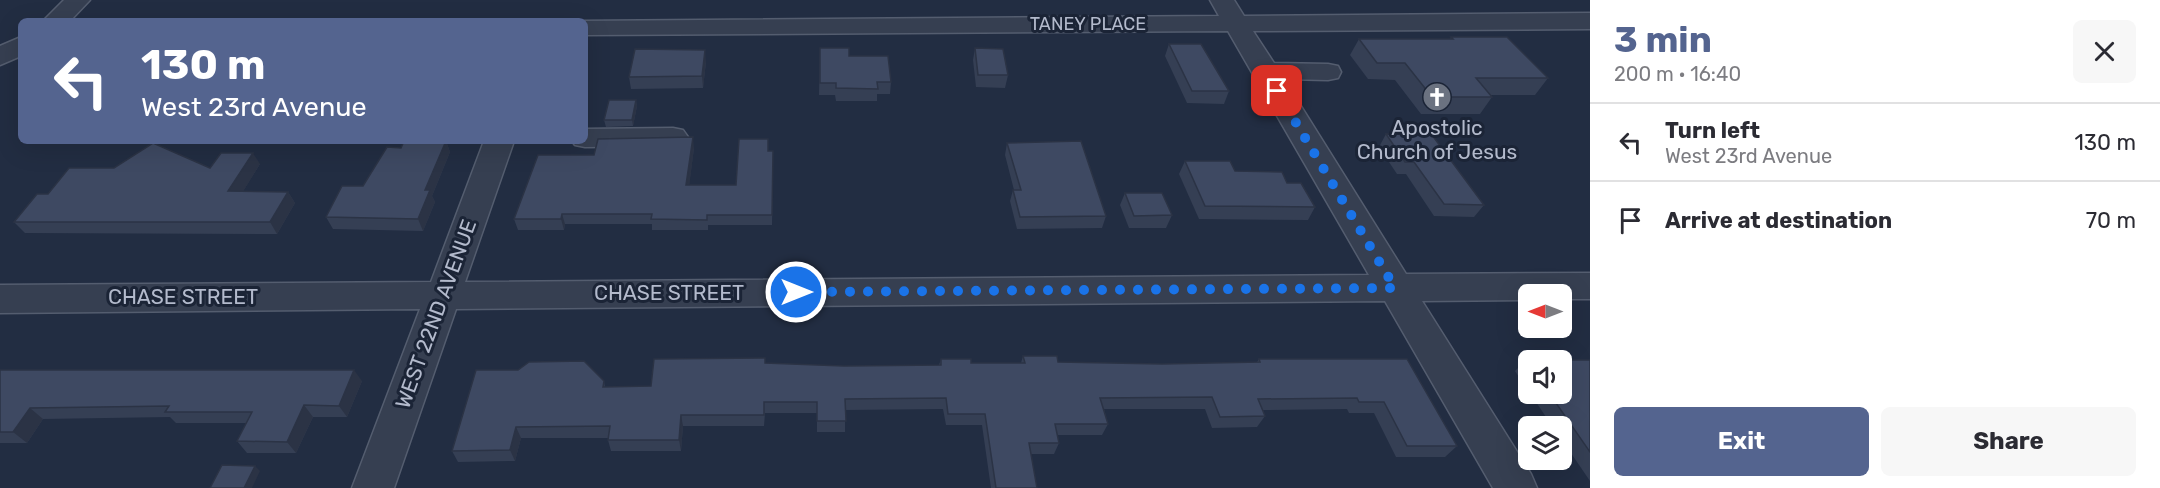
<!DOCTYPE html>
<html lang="en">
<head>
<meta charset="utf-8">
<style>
	body { margin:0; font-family:Rubik,sans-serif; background:#f7f7f7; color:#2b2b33; height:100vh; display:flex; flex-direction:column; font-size:22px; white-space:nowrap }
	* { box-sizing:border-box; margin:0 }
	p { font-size:20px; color:#7c7c81 }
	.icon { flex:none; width:33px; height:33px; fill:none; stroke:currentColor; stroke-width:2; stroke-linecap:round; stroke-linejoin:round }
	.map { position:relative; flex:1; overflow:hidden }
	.details { display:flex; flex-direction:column; background:#fff; width:570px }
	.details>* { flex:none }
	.banner { position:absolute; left:18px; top:18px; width:570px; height:126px; border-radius:9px; box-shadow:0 6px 24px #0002; background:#54648f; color:#fff; overflow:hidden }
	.needle { width:39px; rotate:270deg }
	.buttons { position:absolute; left:1518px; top:284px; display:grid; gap:12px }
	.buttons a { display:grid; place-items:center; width:54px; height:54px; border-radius:9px; background:#fff; box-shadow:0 6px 24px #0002; font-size:30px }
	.pin { position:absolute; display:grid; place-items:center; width:51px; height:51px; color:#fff; margin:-26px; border-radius:12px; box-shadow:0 3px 9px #0006 }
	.me { position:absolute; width:66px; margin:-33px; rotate:90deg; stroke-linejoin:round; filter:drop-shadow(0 0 4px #0008) }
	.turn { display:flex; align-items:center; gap:21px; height:126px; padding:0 24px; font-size:27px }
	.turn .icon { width:78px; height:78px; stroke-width:2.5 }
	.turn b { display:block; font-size:42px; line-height:51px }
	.round { display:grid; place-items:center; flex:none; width:63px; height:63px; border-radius:9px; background:#f7f7f7 }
	.summary { display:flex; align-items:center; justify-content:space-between; height:102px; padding:0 24px }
	h1 { font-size:36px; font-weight:700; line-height:45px; color:#54648f }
	.button { display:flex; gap:12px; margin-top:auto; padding:12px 24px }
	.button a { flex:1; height:69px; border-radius:9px; background:#54648f; color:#fff; font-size:24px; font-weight:700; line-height:69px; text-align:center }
	.button a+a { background:#f7f7f7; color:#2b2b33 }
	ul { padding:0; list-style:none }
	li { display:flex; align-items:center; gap:18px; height:78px; padding:0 24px; border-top:2px solid #e1e1e2 }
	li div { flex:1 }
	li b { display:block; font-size:22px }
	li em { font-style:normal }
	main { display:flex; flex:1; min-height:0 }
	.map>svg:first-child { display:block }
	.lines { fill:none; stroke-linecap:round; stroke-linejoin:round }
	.minor-casing { stroke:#545d6f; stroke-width:3 }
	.minor { fill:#363f51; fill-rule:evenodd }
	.wall { fill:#353f54 }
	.shaded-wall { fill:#2b3345 }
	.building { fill:#3e4962; stroke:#2b3345; stroke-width:1.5 }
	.route { stroke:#1a73e8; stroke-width:10; stroke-dasharray:0 18 }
	.labels { text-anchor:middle; stroke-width:6; stroke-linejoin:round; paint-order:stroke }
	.far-street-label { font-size:18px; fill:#b3bacc; stroke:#1b2436 }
	.poi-label { font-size:21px; fill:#b3bacc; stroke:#1b2436 }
	.street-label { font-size:21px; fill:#b3bacc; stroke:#1b2436 }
</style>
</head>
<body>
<main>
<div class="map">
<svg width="1590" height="488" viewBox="0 0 1590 488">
	<rect width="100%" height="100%" fill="#222d42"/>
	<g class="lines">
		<g class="minor-casing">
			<g id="minor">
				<polygon points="64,0 90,0 70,21 43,21"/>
				<polygon points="1210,0 1234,0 1244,16 1590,13 1590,29 1253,31 1274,63 1328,64 1338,66 1341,72 1338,78 1328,80 1284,79 1406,274 1590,273 1590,299 1562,299 1562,294 1528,294 1528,300 1422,301 1531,474 1537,488 1493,488 1385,301 456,309 394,488 352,488 420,309 0,313 0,285 431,282 484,141 514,141 465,282 1369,275 1228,31 585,35 585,21 579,21 1219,16"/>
				<polygon points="21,37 21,56 0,65 0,46"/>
				<polygon points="673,128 683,130 688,137 683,144 673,146 585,147 575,145 572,141 585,141 585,129"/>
			</g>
		</g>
		<use href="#minor" class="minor"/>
	</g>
	<g class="wall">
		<polygon points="1451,37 1548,78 1535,95 1490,95 1492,97 1480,114 1421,114 1395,80 1368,79 1350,55 1359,39 1450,39"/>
		<polygon points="1169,44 1229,91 1224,104 1187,103 1165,56"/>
		<polygon points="820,48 849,56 891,82 890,94 877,94 877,101 836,101 835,95 819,95"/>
		<polygon points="975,48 1008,75 1005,88 976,87 973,60"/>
		<polygon points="706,62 703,88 631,89 629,77"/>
		<polygon points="636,100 637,106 633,126 606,127 604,120"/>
		<polygon points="1386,134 1484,205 1474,217 1434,216 1406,174 1397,174 1379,147"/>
		<polygon points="404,141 446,141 450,152 432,196 435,202 423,231 333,229 326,217 363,186 401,148"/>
		<polygon points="1007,143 1106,216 1102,228 1017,229 1010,201 1013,190 1014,190 1005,155"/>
		<polygon points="694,148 689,185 736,185 768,151 773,162 772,225 708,225 708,230 652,230 652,224 565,224 564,230 518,230 514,219 594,155"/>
		<polygon points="1185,161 1287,183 1315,207 1308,220 1199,219 1179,174"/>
		<polygon points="260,164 243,191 288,192 295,203 277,234 25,233 14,222 210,168"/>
		<polygon points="1125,193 1172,215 1166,228 1129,228 1120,205"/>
		<polygon points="1023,356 1058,362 1162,364 1257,362 1259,359 1407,359 1457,446 1445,457 1396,457 1374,413 1349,413 1347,409 1263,410 1265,416 1257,427 1212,428 1205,409 1104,409 1108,424 1102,435 1057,435 1059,443 1054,454 1031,454 1037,488 991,488 982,425 946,425 943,409 845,410 845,432 817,432 817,413 765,413 764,426 683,426 681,451 611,451 608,440 608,438 521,438 515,461 458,462 452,451 604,381 605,387 651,386 766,363 844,366 939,365 941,359 971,363 1021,363"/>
		<polygon points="1526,360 1528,360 1528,391 1515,371"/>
		<polygon points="1590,360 1590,481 1562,440 1562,426 1552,426 1530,393 1562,393"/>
		<polygon points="0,370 362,381 347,417 313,417 296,453 247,453 237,441 246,423 176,423 170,417 43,419 27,443 0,443"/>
	</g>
	<g class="shaded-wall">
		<polygon points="705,50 706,62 703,88 702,76"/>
		<polygon points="636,100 637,106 633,126 632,120"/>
		<polygon points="693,137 694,148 688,196 686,185"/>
		<polygon points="446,141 450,152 432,196 435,202 423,231 418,219 425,190"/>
		<polygon points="253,153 260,164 236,203 228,191"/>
		<polygon points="288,192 295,203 277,234 270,222"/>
		<polygon points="562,214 565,224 564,230 561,219"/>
		<polygon points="354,370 362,381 347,417 339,406"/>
		<polygon points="304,405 313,417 296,453 287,442"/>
		<polygon points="30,408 43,419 27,443 13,432"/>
		<polygon points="681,415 683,426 681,451 679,440"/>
		<polygon points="516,427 521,438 515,461 510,450"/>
		<polygon points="255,466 260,471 252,488 244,488"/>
	</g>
	<g class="building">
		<polygon points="1451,37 1507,37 1548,78 1476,78 1492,97 1432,97 1405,63 1377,63 1359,39 1453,39"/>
		<polygon points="1169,44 1201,44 1229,91 1192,91"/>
		<polygon points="820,48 849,48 849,56 888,56 891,82 877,82 878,89 836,88 836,83 820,83"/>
		<polygon points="975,48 1003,49 1008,75 978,75"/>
		<polygon points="635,49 705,50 702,76 629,77"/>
		<polygon points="609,100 636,100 632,120 604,120"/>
		<polygon points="1386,134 1432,135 1484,205 1444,204 1414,162 1405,162"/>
		<polygon points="693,137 686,185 736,185 739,139 768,139 768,151 773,151 772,215 707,215 707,220 651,219 652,214 562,214 561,219 514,219 538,155 594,155 598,139"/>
		<polygon points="404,141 446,141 425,190 430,190 418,219 326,217 342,186 363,186 387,147 401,148"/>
		<polygon points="1081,141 1106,216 1020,217 1013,190 1021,190 1007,143"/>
		<polygon points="153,143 210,168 221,153 253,153 228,191 288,192 270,222 14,222 37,194 48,194 69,168 114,168"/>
		<polygon points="1185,161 1230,161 1235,171 1282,172 1287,183 1301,183 1315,207 1205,206"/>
		<polygon points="1125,193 1162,193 1172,215 1134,216"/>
		<polygon points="1023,356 1057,356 1058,362 1162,364 1260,362 1259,359 1407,359 1457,446 1407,446 1384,402 1359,402 1357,398 1258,399 1265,416 1220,417 1212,397 1100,398 1108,424 1055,424 1059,443 1029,443 1037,488 996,488 985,414 948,414 946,398 845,399 846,421 817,421 817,402 764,402 764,415 681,415 679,440 608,440 610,426 516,427 510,450 452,451 476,370 518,370 529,362 584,361 604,381 603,387 651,386 654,359 765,358 765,363 844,366 941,365 941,359 971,359 971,363 1025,363"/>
		<polygon points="1562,360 1590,360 1590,452 1549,393 1562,393"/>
		<polygon points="0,370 354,370 339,406 304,405 287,442 237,441 252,412 165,412 169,406 30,408 13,432 0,432"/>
		<polygon points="222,465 255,466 244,488 210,488"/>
	</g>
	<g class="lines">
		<polyline class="route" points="796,292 1395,288 1277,91"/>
	</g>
	<defs>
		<g id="church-disc" transform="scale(1.5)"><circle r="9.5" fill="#6b7280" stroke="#1b2436"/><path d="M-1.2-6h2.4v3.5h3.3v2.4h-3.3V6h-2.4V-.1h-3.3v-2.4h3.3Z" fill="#fff"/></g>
	</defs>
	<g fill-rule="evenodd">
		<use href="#church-disc" x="1437" y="97"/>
	</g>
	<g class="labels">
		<g class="far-street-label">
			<text x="1088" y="30">TANEY PLACE</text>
		</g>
		<g class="poi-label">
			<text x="1437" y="135">Apostolic<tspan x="1437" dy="24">Church of Jesus</tspan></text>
		</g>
		<g class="street-label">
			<text x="669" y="300">CHASE STREET</text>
			<text x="183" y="304">CHASE STREET</text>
			<text transform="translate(436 314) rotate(-70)" y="7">WEST 22ND AVENUE</text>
		</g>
	</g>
</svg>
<div class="buttons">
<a><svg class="needle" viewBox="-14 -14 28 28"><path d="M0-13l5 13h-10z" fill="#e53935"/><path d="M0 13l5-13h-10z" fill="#7c7c81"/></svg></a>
<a><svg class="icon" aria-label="sound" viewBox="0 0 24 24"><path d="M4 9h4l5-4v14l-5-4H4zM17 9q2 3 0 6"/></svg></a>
<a><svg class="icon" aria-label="layers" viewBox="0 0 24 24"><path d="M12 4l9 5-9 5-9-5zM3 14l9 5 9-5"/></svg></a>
</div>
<div class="pin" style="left:1277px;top:91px;background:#d93025"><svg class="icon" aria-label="arrive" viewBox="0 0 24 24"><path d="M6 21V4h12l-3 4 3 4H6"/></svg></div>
<svg class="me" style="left:796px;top:292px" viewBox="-20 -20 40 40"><circle r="17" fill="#1a73e8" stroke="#fff" stroke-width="3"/><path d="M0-11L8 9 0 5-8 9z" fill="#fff"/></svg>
<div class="banner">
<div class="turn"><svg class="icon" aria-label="left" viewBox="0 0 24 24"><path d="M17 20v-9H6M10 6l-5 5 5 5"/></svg><div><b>130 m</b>West 23rd Avenue</div></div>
</div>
</div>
<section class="details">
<div class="summary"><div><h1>3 min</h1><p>200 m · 16:40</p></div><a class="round"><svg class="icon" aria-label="close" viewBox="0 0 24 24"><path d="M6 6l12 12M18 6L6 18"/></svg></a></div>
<ul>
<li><svg class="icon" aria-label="left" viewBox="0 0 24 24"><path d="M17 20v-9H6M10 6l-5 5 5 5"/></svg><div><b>Turn left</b><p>West 23rd Avenue</p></div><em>130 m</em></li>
<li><svg class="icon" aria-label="arrive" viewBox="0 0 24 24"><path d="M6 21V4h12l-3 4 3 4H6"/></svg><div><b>Arrive at destination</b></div><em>70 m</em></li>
</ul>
<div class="button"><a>Exit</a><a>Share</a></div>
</section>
</main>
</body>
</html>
